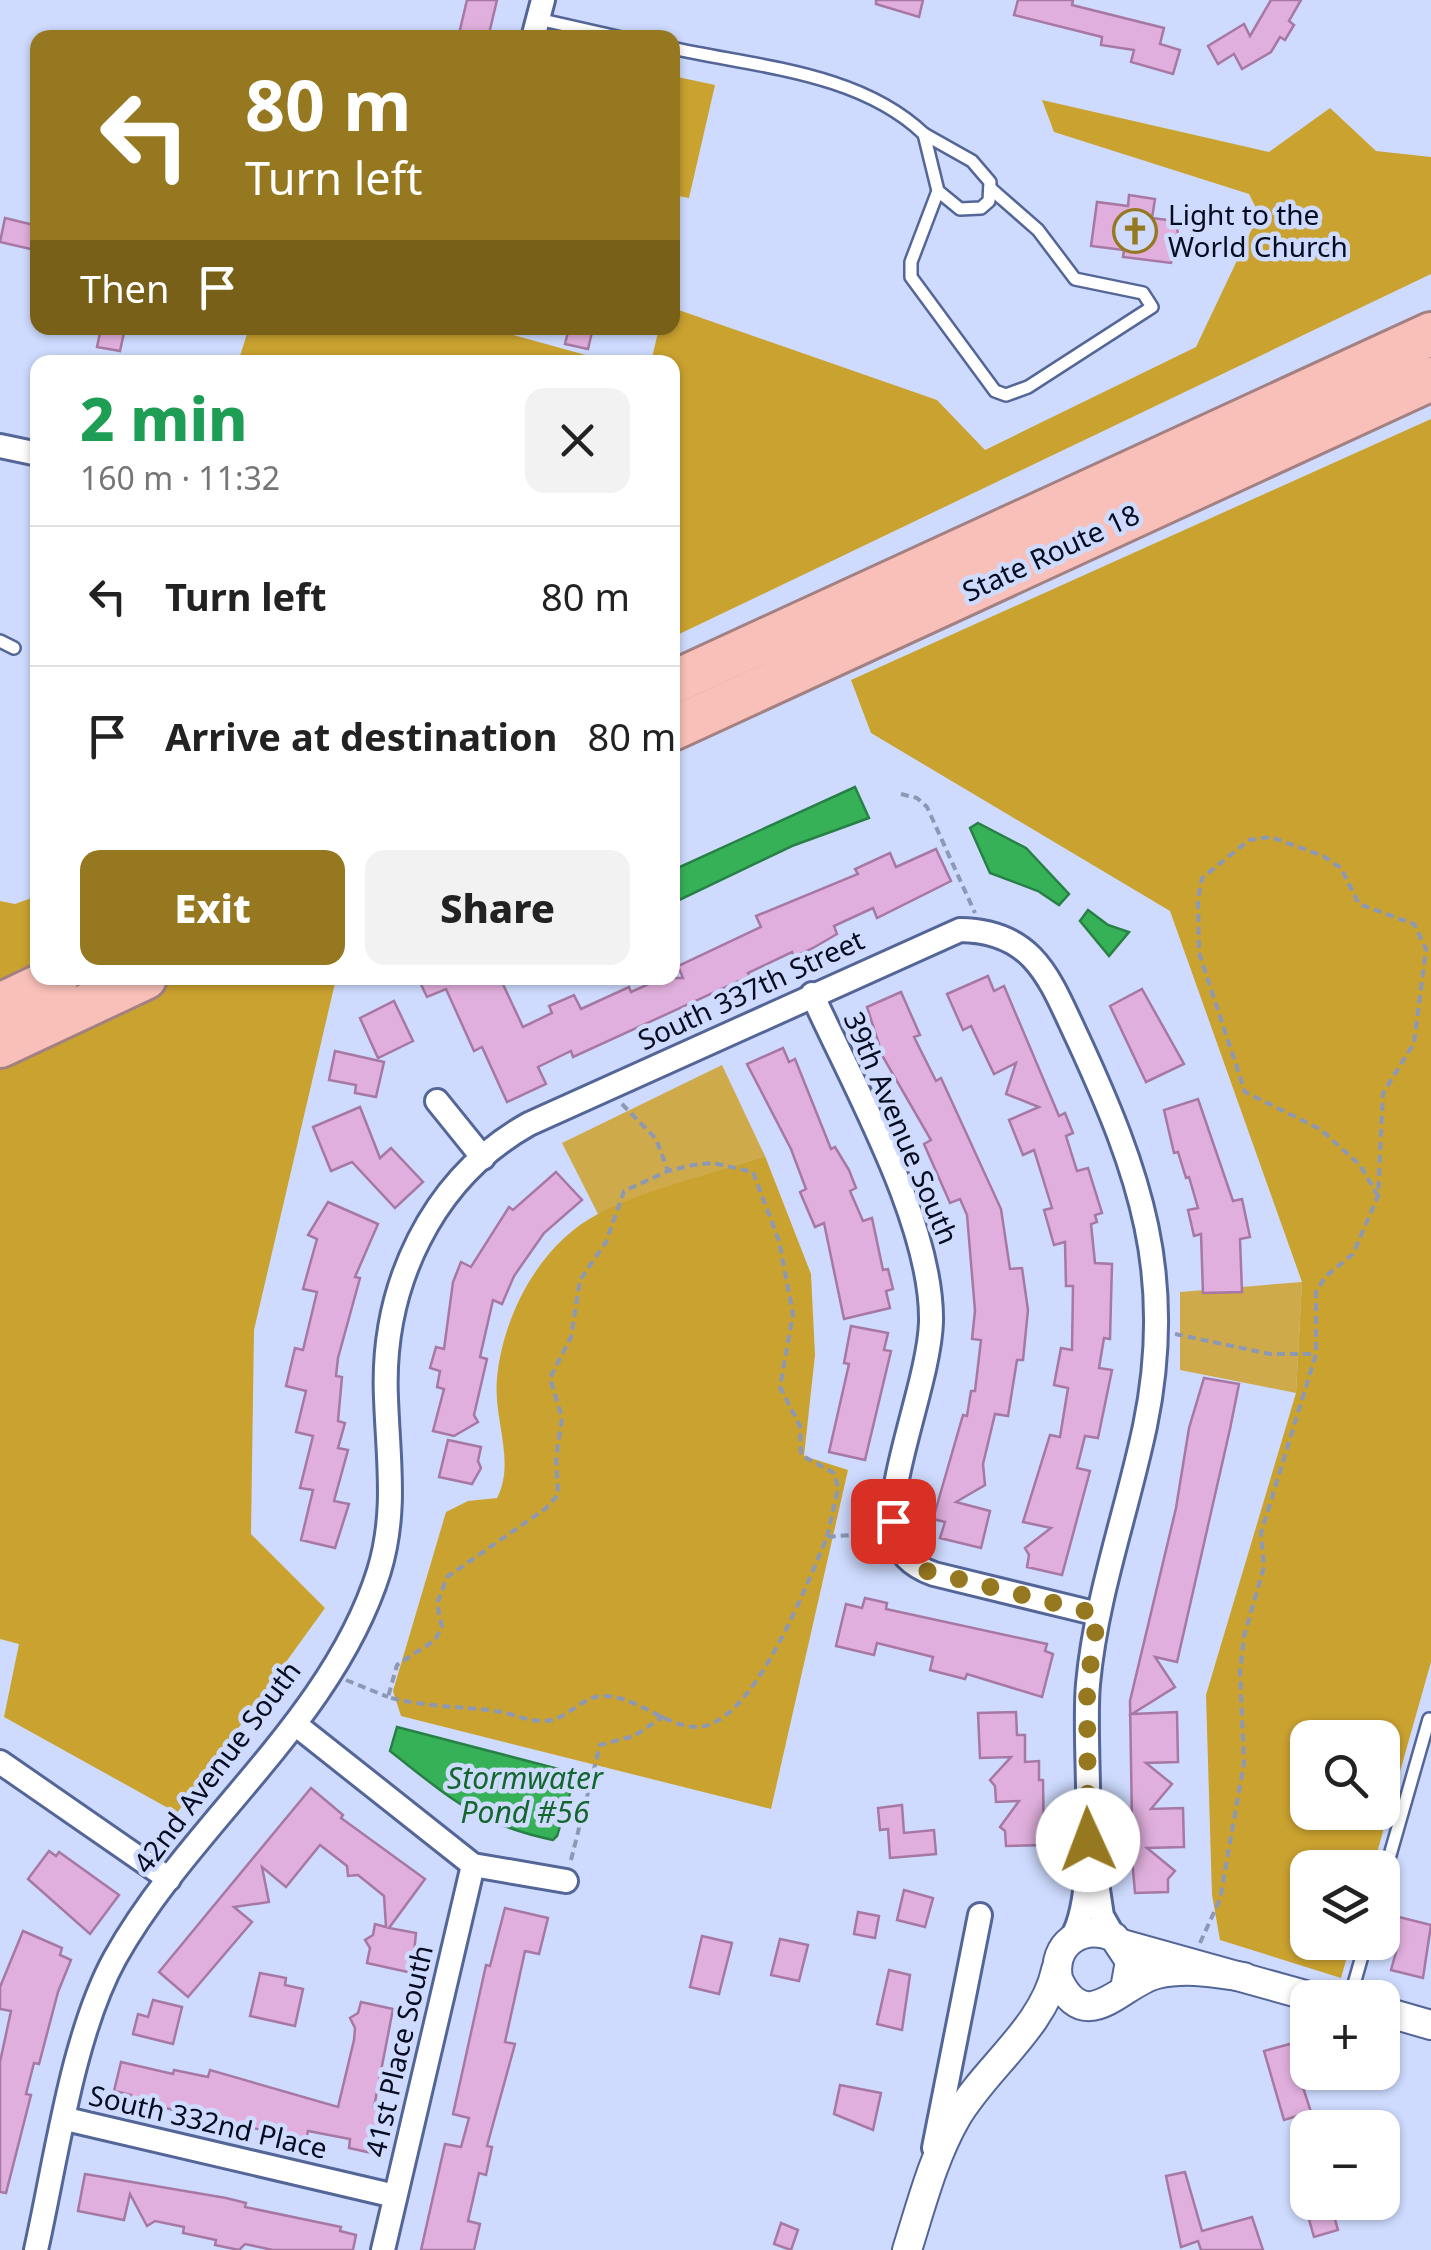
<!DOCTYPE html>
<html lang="en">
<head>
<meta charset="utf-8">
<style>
	body { margin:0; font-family:"Noto Sans",sans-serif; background:#f2f2f2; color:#222; height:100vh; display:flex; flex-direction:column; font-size:38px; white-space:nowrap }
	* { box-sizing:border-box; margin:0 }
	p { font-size:32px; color:#767676 }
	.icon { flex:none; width:55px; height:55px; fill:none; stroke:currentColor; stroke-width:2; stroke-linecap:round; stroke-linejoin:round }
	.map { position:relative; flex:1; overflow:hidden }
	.panel { position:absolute; left:30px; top:355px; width:650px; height:630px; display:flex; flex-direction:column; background:#fff; border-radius:20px; box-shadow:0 2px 8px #0004 }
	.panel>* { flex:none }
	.guide { position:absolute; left:30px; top:30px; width:650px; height:305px; border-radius:20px; box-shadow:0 2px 8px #0004; background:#967820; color:#fff; overflow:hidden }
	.buttons { position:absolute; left:1290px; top:1720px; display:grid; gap:20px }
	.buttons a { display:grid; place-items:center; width:110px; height:110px; border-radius:20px; background:#fff; box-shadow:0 2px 8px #0004; font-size:50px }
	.pin { position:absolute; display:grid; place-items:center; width:85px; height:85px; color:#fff; margin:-42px; border-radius:20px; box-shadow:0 5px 15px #0006 }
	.me { position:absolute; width:110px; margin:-55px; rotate:358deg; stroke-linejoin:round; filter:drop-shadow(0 0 8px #0008) }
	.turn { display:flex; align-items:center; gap:35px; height:210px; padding:0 50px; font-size:45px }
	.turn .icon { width:130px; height:130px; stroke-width:2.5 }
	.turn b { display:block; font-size:70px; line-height:85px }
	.then { display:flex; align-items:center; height:95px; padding:0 50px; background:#0003; gap:20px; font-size:38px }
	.round { display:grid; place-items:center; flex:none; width:105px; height:105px; border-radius:20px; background:#f2f2f2 }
	.summary { display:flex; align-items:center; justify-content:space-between; height:170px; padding:0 50px }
	h1 { font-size:60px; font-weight:800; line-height:75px; color:#1e9e55 }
	.action { display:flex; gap:20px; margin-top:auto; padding:20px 50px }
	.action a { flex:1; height:115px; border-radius:20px; background:#967820; color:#fff; font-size:40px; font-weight:800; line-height:115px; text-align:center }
	.action a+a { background:#f2f2f2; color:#222 }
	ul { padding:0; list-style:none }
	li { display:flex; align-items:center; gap:30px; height:140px; padding:0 50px; border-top:2px solid #e0e0e0 }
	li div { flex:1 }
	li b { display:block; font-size:38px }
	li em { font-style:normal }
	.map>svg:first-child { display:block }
	.green { fill:#ceaa4a }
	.forest { fill:#caa230; fill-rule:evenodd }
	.water { fill:#36b157; stroke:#288046; stroke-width:2.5 }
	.building { fill:#e0afdd; stroke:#a678a3; stroke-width:2.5 }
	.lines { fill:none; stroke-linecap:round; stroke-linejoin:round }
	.service-casing { stroke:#546698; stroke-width:16 }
	.minor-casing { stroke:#546698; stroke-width:28 }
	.tertiary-casing { stroke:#546698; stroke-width:32 }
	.motorway-casing { stroke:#a38182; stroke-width:48 }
	.path { stroke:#8d98b5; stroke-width:4; stroke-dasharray:8 5; stroke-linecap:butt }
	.service { stroke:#fff; stroke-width:11 }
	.minor { stroke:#fff; stroke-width:22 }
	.tertiary { stroke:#fff; stroke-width:28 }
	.motorway { stroke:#f8c0b8; stroke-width:42 }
	.route { stroke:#967820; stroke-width:18; stroke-dasharray:0 32.4 }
	.labels { text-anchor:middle; stroke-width:9; stroke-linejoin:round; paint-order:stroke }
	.poi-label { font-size:28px; fill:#060c1f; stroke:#cedbfe; text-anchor:start }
	.street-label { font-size:28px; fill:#060c1f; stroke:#cedbfe }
	.water-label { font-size:30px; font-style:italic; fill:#13662c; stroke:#cedbfe }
</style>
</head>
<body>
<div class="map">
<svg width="1431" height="2250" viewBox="0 0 1431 2250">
	<rect width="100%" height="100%" fill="#cedbfe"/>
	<g class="green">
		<polygon points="722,1065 765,1156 598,1214 562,1143"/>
		<polygon points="1302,1282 1296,1393 1180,1370 1180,1292"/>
	</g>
	<g class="forest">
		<polygon points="673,76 715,85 689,198 673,195"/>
		<polygon points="1042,100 1269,152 1330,108 1376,151 1431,157 1431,274 673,637 672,362 651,362 659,328 672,328 673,308 937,400 985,450 1196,347 1259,214 1249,194 1054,132"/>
		<polygon points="249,328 488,328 611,362 238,362"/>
		<path d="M1431 419V1662L1373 1867 1308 1868V1942L1351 1943 1341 1978 1220 1940 1212 1895 1206 1695 1296 1393 1302 1282 1170 911 871 733 851 680ZM1308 1738H1382V1812H1308Z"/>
		<polygon points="37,896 38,978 311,978 335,983 254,1330 251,1534 325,1608 177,1813 4,1717 19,1644 0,1639 0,901 15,904"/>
		<path d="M765 1156 811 1274 815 1355 804 1456 848 1470 771 1809 401 1716 393 1691 446 1512 468 1501 497 1498C516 1461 493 1420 497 1378 503 1315 540 1244 598 1214 640 1191 717 1173 765 1156Z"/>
	</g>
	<g class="water">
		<polygon points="855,787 869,818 792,846 673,903 673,870"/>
		<polygon points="978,823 1026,848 1069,894 1059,905 1038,891 990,873 970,828"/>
		<polygon points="1088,910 1108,925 1129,932 1109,956 1080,921"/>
		<path d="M397 1727 570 1772 572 1787 557 1836 553 1840C476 1824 449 1797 390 1751Z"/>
	</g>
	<g class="building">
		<polygon points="467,0 497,0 488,38 458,38"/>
		<polygon points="876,0 923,0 919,17 876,4"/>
		<polygon points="1018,0 1073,0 1072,5 1164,28 1160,44 1180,50 1173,74 1131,62 1134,50 1101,45 1102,37 1014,15"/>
		<polygon points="1271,0 1301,0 1289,21 1294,25 1285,40 1280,37 1271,52 1242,69 1234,54 1218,64 1208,46 1244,24 1250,36"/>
		<polygon points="1129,195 1155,199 1152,218 1176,221 1179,241 1171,263 1123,257 1124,250 1091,246 1097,202 1128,206"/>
		<polygon points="5,218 38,226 35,250 0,242"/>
		<polygon points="101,328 125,328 120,351 97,347"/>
		<polygon points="569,328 593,328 588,349 565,344"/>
		<polygon points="936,849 951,881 877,918 873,908 834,926 837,934 813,948 794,957 792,952 748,973 750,976 573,1057 571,1051 538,1067 546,1084 507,1102 482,1047 474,1051 446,989 427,997 418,978 500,978 523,1027 552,1013 549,1006 574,995 581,1009 629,987 631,992 662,978 683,978 678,966 761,927 756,916 858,874 855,869 890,853 896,867"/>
		<polygon points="988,976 994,991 1004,986 1059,1116 1065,1113 1073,1133 1066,1136 1077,1171 1088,1168 1102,1213 1095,1215 1097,1222 1091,1224 1095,1263 1112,1264 1110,1339 1104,1338 1099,1368 1112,1370 1098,1438 1085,1436 1077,1468 1090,1471 1062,1575 1027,1567 1029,1555 1025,1548 1051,1528 1023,1522 1050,1435 1060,1437 1068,1388 1054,1385 1061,1348 1072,1350 1073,1286 1066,1286 1065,1242 1054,1245 1044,1210 1052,1208 1034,1150 1023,1155 1009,1120 1039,1107 1006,1094 1016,1063 994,1074 971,1026 963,1030 947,994"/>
		<polygon points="1142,989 1184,1064 1146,1082 1110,1006"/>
		<polygon points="901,992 920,1035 914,1037 936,1081 941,1078 1001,1209 1010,1269 1022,1268 1028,1310 1023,1360 1017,1360 1008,1416 995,1414 983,1464 985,1485 956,1502 990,1511 981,1548 940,1538 945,1522 933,1519 963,1415 967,1416 971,1391 975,1391 981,1340 972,1339 975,1311 967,1215 960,1199 950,1203 924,1144 931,1140 883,1057 867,1007"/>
		<polygon points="394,1001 413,1041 378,1058 360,1018"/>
		<polygon points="783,1048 789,1062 795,1059 831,1149 835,1147 849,1170 856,1188 850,1191 863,1221 872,1218 883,1270 888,1269 893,1289 886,1291 890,1308 844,1319 824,1223 815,1227 800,1192 806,1189 791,1149 747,1064"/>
		<polygon points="335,1051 384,1062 376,1097 355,1093 356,1085 329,1080"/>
		<polygon points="1198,1099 1233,1201 1242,1199 1250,1237 1240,1239 1242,1292 1203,1293 1201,1234 1194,1236 1188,1210 1198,1208 1189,1177 1186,1178 1178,1152 1174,1153 1164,1110"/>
		<polygon points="360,1107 380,1158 391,1148 423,1182 395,1208 352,1162 331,1171 313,1127"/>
		<polygon points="556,1172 582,1200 544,1233 514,1276 502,1304 493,1300 480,1357 487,1359 474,1415 478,1422 454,1436 433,1431 444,1389 437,1387 440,1371 430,1368 436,1347 444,1349 453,1282 461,1262 471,1267 509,1207 513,1210"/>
		<polygon points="328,1202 378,1224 355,1277 360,1278 338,1358 336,1376 342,1377 338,1421 345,1423 338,1448 348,1450 334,1501 349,1504 335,1548 301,1540 313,1490 300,1488 313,1436 296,1432 306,1391 286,1386 295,1348 303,1350 317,1292 303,1289 317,1239 308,1235"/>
		<polygon points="851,1326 888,1333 884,1350 891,1351 865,1460 829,1452 849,1364 844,1363"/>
		<polygon points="1204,1378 1239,1384 1230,1429 1177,1662 1155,1657 1175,1687 1132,1714 1177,1712 1178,1762 1146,1763 1172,1784 1151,1809 1183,1808 1184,1847 1147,1848 1175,1871 1168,1879 1168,1892 1135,1893 1129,1823 1132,1823 1130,1701 1176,1508 1189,1428"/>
		<polygon points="448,1440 481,1447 478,1461 481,1468 472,1484 439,1477"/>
		<polygon points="865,1598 887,1603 886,1609 1047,1644 1045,1651 1053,1654 1042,1697 967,1674 965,1679 930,1670 933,1657 877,1643 874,1655 836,1646 846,1604 862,1608"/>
		<polygon points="1016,1712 1017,1735 1025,1735 1025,1762 1039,1761 1039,1780 1043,1780 1044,1845 1006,1846 1005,1831 1000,1827 1019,1801 996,1802 995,1786 990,1780 1011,1757 980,1758 978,1713"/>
		<polygon points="311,1788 343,1815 341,1818 425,1879 389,1928 416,1933 412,1973 367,1963 370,1948 365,1940 373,1935 375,1924 386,1927 384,1896 358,1875 348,1876 347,1866 320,1845 286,1887 262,1867 269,1902 234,1907 252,1922 188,1997 159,1972"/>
		<polygon points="902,1805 904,1833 934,1830 936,1854 890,1858 888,1829 880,1830 878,1808"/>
		<polygon points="49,1851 56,1856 59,1852 119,1895 90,1934 28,1879"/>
		<polygon points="904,1890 933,1898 925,1927 897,1920"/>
		<polygon points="505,1908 548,1918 539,1954 525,1951 515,1997 505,2042 515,2044 487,2146 492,2147 486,2175 479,2173 468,2221 480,2224 474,2250 421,2250 445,2144 461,2147 469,2118 453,2114 486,1965 490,1966"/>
		<polygon points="858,1912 879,1916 875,1938 854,1934"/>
		<polygon points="1391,1915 1431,1925 1423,1978 1391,1970 1398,1945 1384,1941"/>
		<polygon points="23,1931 62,1948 60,1955 71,1960 58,1992 39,2064 34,2063 26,2094 31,2095 6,2193 0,2192 0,2062 11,2011 0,2009 0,1987"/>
		<polygon points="702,1936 732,1943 719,1994 690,1987"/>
		<polygon points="780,1939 808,1945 799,1981 771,1975"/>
		<polygon points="889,1970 910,1975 902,2030 877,2024"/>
		<polygon points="260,1973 286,1978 285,1985 303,1989 295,2026 250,2016"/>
		<polygon points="153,2000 182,2007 173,2044 133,2034 138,2014 148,2017"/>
		<polygon points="361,2002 393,2009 374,2107 386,2109 376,2154 349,2148 350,2139 308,2131 306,2140 130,2100 131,2095 114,2091 121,2062 173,2074 174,2070 208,2077 210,2070 338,2107 354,2040 355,2028 350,2018 358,2013"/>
		<polygon points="1297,2042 1310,2075 1300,2078 1311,2112 1284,2120 1264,2051"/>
		<polygon points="840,2085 881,2093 873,2130 834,2114"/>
		<polygon points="1185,2172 1202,2231 1252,2217 1263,2250 1201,2250 1198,2241 1181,2247 1166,2176"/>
		<polygon points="85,2174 226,2198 246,2203 245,2207 341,2227 340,2231 356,2235 353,2250 273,2250 245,2244 239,2250 215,2245 216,2240 183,2233 184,2227 155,2221 147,2226 130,2194 124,2220 78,2211"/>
		<polygon points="1304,2202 1330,2202 1338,2230 1314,2237"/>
		<polygon points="781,2223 798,2230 791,2250 774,2244"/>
	</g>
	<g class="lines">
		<g class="service-casing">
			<g id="service">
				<polyline points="538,19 622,38"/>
				<path d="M672 48C757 67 859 72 924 134"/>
				<polygon points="924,134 972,161 990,182 989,201 981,208 960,209 938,191"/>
				<polyline points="938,191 911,262 911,277 995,391 1006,395 1028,387 1152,307 1143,293 1075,279 1038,230 990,188"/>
				<polyline points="0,641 14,648"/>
				<polyline points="1382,1883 1429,1719"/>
				<polyline points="1350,1998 1366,1942"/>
			</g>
		</g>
		<g class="minor-casing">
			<g id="minor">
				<polyline points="533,38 543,0"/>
				<polyline points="0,446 38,454"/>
				<path d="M812 994C853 1085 933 1224 931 1322 929 1382 885 1482 894 1532 898 1554 914 1567 934 1574L1098 1614"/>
				<polyline points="437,1101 483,1158"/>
				<polyline points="295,1724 473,1865 566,1881"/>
				<polyline points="0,1762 169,1879"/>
				<polyline points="1094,1863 1102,1916 1114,1937"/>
				<polyline points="66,2119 395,2196"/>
				<polyline points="934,2148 980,1915"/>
				<path d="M36 2250C56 2161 72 2036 115 1958 190 1824 332 1721 379 1571 397 1512 388 1458 386 1398 381 1287 431 1179 529 1124L960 930C1035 931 1050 980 1078 1039 1140 1173 1176 1276 1145 1426 1127 1512 1096 1596 1088 1684 1082 1746 1101 1892 1071 1939"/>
				<polyline points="383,2250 473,1865"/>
			</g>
		</g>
		<g class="tertiary-casing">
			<g id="tertiary">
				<polyline points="1122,1944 1316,1998"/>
				<path d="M1125 1989 1130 1961 1114 1937C1082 1923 1052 1944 1058 1979 1086 2039 1122 1982 1157 1974 1187 1967 1215 1973 1244 1977"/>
				<polyline points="1382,2011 1431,2025"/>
				<path d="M907 2250C921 2206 933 2158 956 2118 985 2068 1044 2027 1056 1970"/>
			</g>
		</g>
		<g class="motorway-casing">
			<g id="motorway">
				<polyline points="672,683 1431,334"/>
				<polyline points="672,729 1431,379"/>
				<polyline points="0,1005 57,978"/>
				<polyline points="0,1046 145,978"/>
			</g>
		</g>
		<g class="path">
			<polyline points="901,794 917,798 927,807 975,913"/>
			<polyline points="622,1104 656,1139 668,1171"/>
			<polyline points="1175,1334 1270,1354 1316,1354"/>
			<path d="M827 1537 838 1488 834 1473 801 1455 800 1426 780 1387 793 1314 779 1241 753 1172 713 1163 693 1165 668 1171 624 1191 606 1242 580 1280 571 1337 550 1378 562 1418 556 1457 558 1495 545 1509 447 1577 437 1604 442 1627 435 1640 397 1665 388 1697C424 1707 458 1706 495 1711 514 1713 535 1726 555 1719 571 1714 585 1696 603 1696 637 1696 664 1726 696 1727 753 1728 808 1581 827 1537L874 1533"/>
			<polyline points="346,1680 388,1697"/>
			<polyline points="571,1860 600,1745 634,1736 664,1716"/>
			<polyline points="1200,1943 1220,1899 1244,1763 1240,1672 1244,1636 1264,1567 1261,1533 1316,1354 1316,1292 1325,1277 1353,1254 1378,1196 1383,1093 1414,1043 1426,949 1414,924 1359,904 1341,868 1323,856 1271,837 1249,840 1202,878 1198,899 1199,953 1245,1092 1320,1129 1360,1165 1378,1196"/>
		</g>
		<use href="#service" class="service"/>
		<use href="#minor" class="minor"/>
		<use href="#tertiary" class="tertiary"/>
		<use href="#motorway" class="motorway"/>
	</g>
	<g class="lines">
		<polyline class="route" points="893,1521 898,1546 923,1570 1098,1614 1087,1688 1088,1840"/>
	</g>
	<defs>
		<g id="church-ring" transform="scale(2.25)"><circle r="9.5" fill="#cedbfe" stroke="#967820" stroke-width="1.5"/><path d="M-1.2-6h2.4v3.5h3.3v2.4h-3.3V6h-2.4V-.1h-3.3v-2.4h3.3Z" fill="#967820"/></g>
	</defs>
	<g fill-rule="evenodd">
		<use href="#church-ring" x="1135" y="231"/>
	</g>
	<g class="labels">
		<g class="poi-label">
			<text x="1168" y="225">Light to the<tspan x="1168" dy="32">World Church</tspan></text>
		</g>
		<g class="street-label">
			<text transform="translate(1051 553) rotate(-25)" y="10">State Route 18</text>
			<text transform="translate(751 990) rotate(-25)" y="10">South 337th Street</text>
			<text transform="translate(901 1128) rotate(67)" y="10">39th Avenue South</text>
			<text transform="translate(217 1767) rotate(-53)" y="10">42nd Avenue South</text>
			<text transform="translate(399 2051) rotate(-77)" y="10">41st Place South</text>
			<text transform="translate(208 2122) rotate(13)" y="10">South 332nd Place</text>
		</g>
		<g class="water-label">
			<text x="525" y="1789">Stormwater<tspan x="525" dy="34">Pond #56</tspan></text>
		</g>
	</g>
</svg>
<div class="buttons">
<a><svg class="icon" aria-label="search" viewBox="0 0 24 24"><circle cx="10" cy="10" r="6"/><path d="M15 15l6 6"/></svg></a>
<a><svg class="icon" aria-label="layers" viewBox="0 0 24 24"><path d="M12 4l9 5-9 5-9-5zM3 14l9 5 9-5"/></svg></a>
<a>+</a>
<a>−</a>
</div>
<div class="pin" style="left:893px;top:1521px;background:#d93025"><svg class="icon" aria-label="arrive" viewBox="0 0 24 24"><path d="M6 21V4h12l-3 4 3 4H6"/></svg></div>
<svg class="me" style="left:1088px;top:1840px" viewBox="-20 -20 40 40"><circle r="19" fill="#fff"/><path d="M0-13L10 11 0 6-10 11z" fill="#967820"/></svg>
<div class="guide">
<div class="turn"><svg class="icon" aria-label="left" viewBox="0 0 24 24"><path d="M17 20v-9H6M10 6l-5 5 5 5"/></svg><div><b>80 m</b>Turn left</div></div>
<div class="then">Then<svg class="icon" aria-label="arrive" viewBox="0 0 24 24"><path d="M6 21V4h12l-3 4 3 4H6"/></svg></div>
</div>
<section class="panel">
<div class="summary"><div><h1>2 min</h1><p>160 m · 11:32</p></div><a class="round"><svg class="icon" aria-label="close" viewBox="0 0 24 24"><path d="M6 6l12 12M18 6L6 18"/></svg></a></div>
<ul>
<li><svg class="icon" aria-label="left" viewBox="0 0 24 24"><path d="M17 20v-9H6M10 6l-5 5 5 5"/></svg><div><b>Turn left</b></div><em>80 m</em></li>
<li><svg class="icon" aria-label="arrive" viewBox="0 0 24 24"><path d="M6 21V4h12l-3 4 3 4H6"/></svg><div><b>Arrive at destination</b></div><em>80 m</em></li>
</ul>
<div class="action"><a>Exit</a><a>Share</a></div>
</section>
</div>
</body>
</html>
